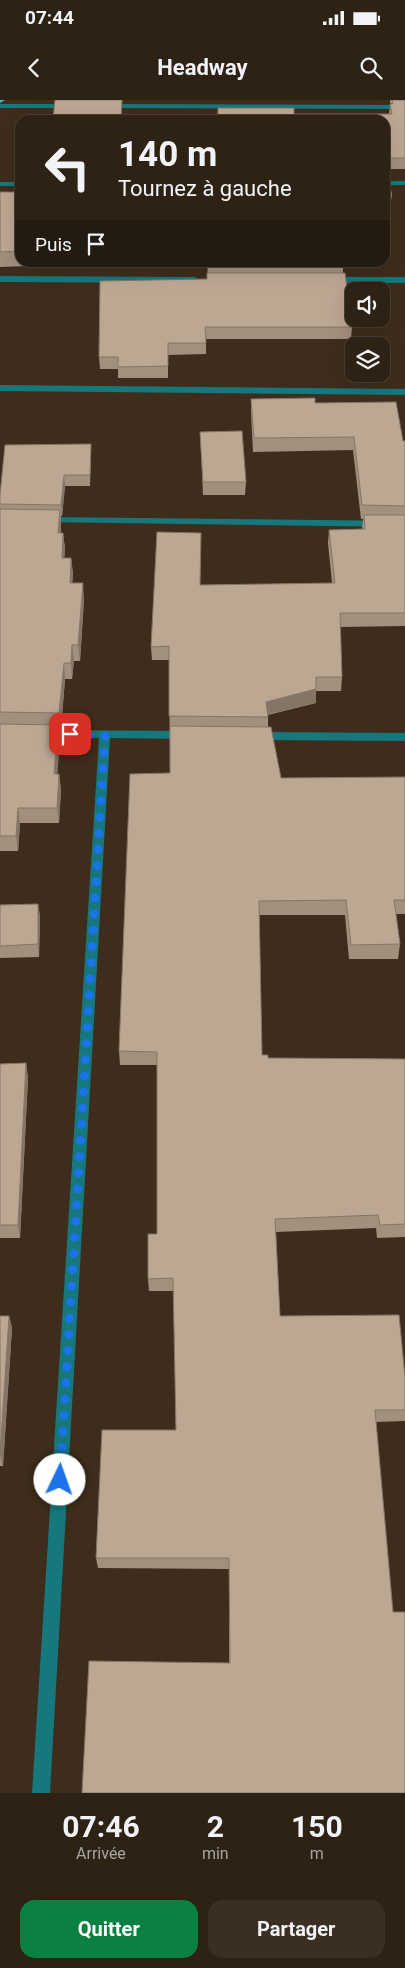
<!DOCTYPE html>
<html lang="fr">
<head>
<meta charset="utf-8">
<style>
	body { margin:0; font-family:Roboto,sans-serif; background:#3a2f22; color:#f1f3f6; height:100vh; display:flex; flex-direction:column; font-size:19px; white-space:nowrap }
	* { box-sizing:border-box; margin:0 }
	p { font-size:16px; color:#a7a4a0 }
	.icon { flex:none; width:28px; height:28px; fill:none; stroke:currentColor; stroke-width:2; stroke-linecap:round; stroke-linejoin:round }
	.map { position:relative; height:1693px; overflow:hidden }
	.side { display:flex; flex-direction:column; background:#2e2215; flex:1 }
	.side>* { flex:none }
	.banner { position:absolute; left:15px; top:15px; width:375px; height:152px; border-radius:15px; box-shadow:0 5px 20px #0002,0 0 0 1px #493f34; background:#2e2215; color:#f1f3f6; overflow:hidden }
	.fabs { position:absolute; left:345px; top:182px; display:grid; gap:10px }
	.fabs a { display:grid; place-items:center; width:45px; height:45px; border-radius:10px; background:#2e2215; box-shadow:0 5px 20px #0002,0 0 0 1px #493f34; font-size:25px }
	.pin { position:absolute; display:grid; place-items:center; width:42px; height:42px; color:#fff; margin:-21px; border-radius:10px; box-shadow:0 2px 8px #0006 }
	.me { position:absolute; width:55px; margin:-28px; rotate:3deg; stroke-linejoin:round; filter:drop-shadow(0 0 4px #0008) }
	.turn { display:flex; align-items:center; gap:18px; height:105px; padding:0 20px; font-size:22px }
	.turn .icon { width:65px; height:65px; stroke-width:2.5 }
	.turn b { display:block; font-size:35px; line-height:42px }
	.then { display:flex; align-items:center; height:48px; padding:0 20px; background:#0003; gap:10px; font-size:19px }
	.eta { display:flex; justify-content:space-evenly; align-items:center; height:85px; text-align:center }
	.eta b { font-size:30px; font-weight:700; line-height:35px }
	.cta { display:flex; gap:10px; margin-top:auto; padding:10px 20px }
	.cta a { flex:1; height:58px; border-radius:15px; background:#0b8043; color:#fff; font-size:20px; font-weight:700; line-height:58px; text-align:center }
	.cta a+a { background:#3a2f22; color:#f1f3f6 }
	.status { display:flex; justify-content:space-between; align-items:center; height:35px; padding:0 25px; background:#2e2215; direction:ltr }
	.status svg { height:14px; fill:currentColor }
	header { display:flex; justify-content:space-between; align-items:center; height:65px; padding:0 20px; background:#2e2215; font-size:22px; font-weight:700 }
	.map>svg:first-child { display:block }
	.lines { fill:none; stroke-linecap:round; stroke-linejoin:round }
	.minor { fill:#16787d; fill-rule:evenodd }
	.major { fill:#4cb4b9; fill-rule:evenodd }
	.wall { fill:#a2907e }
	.shaded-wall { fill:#847567 }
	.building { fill:#bca793; stroke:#847567 }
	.route { stroke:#1a73e8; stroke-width:9; stroke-dasharray:0 16.2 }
</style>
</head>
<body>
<div class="status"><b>07:44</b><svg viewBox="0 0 49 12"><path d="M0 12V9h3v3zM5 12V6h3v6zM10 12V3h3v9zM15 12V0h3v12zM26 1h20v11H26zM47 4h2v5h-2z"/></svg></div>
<header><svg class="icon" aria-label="back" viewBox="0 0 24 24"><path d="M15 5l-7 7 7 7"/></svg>Headway<svg class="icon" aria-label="search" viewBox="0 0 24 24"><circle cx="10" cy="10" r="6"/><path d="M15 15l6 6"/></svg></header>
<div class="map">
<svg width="405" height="1693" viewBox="0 0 405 1693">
	<rect width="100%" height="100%" fill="#3e2d1c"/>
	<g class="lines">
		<g class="minor">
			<polygon points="0,4 70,4 74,6 70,8 0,8"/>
			<polygon points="102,4 405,5 405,9 105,8 101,6"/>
			<rect x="385" y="81" width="20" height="4"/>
			<rect x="0" y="82" width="20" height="4"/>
			<polygon points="0,176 195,177 199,180 195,183 0,182"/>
			<polygon points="405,177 405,183 330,183 326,180 330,177"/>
			<polygon points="0,285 405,289 405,295 0,291"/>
			<polygon points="45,417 405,421 405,427 41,422 40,420"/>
			<polygon points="42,630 185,631 191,635 185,639 110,638 50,1693 32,1693 99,638 38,637 36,634 38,631"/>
			<polygon points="255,632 405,633 405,641 255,640 249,636"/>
		</g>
		<polygon class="major" points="0,0 5,0 0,3"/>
	</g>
	<g class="wall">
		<polygon points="390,0 405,0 405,69 386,69 385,74 392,95 390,106 385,106 385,20 217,20 218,8 294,14 389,14 390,4 392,3 390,3"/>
		<polygon points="0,92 20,92 20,162 56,162 56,165 0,167"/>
		<polygon points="208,162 343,162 343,173 352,227 351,239 206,239 206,254 168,255 168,278 118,278 118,269 100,269 99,257 207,179"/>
		<polygon points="251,299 315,303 403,341 405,341 405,526 340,527 342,577 341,591 316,591 316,603 268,615 268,627 281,678 405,681 405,814 396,814 400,844 398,859 349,859 345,815 259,815 262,955 268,958 405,959 405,1137 377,1138 376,1128 276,1132 280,1216 405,1277 405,1321 376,1322 229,1563 229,1469 98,1468 96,1458 176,1330 174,1191 149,1191 148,1179 157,1134 157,965 120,965 119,951 170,673 169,560 152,560 151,547 200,485 332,483 328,443 329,430 362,429 363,419 361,419 353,350 253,352 251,313"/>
		<polygon points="200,332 246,382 245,395 203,395"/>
		<polygon points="91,344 91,355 90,386 65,386 62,416 61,416 61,433 63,433 65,449 64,458 71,458 73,474 72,483 84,499 80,561 74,561 72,579 65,579 61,629 59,629 60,640 57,674 59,674 61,690 59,723 20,723 18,751 0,751 0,395"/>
		<polygon points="38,804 40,817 39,857 0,858 0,805"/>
		<polygon points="26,963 28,978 20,1138 0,1138 0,964"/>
		<polygon points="0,1216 9,1216 12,1228 3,1366 0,1366"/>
	</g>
	<g class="shaded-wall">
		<polygon points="122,0 122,20 121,20"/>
		<polygon points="64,375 65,386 62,416 61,405"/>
		<polygon points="60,410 61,425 59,448 58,433"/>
		<polygon points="63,433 65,449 63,474 62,458"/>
		<polygon points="71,458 73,474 71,499 70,483"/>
		<polygon points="83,483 84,499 80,561 78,545"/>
		<polygon points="72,545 74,561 72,579 71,563"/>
		<polygon points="64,563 65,579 61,629 59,613"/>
		<polygon points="316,589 316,603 265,615 266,602"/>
		<polygon points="58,625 60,640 56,690 54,674"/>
		<polygon points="59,674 61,690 59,723 57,708"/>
		<polygon points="18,708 20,723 18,751 16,736"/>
		<polygon points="38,804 40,817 39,857 38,844"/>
		<polygon points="26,963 28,978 20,1138 18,1125"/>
		<polygon points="9,1216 12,1228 3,1366 0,1355"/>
	</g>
	<g class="building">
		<polygon points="55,0 122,0 121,20 53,20"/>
		<polygon points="392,0 405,0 405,58 385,58 385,20 218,20 218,8 294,8 294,14 392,14 390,4 393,4"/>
		<polygon points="385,74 387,76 392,95 385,95"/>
		<polygon points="0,92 20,92 20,151 0,152"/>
		<polygon points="208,162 343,162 343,164 208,163"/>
		<polygon points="207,173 345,173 352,227 205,227 206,243 168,243 168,266 118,267 118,257 99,257 100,181 207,179"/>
		<polygon points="315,298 315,303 396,302 403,341 405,341 405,406 362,405 354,337 254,338 251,299"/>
		<polygon points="242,331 246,382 203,382 200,332"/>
		<polygon points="91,344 90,375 64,375 61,405 0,404 0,395 5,345"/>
		<polygon points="0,409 60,410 58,433 63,433 62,458 71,458 70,483 83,483 78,545 72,545 71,563 64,563 59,613 0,612"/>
		<polygon points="364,415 405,415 405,513 340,513 342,577 316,577 316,589 266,602 268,617 169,616 169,546 151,547 157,432 201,433 200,485 335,483 329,430 365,429"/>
		<polygon points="0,624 58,625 54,674 59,674 57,708 18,708 16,736 0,736"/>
		<polygon points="170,626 271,627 281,678 405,677 405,800 394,800 400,844 351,845 346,800 259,801 262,955 268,955 268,958 405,959 405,1124 380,1125 378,1115 275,1119 280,1216 399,1215 405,1277 405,1310 375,1310 393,1512 405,1512 405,1693 82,1693 89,1561 230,1563 229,1458 96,1458 102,1330 176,1330 173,1178 148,1179 148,1134 157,1134 157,952 119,951 130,674 170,673"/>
		<polygon points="38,804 38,844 0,846 0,805"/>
		<polygon points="26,963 18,1125 0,1125 0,964"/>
		<polygon points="0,1216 9,1216 0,1355"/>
	</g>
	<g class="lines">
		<polyline class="route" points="60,1380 105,635 70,634"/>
	</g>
</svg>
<div class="fabs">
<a><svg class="icon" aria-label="sound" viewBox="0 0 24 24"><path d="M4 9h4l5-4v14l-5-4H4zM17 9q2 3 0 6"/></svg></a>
<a><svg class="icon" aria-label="layers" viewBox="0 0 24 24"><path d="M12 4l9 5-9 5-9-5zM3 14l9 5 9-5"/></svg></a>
</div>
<div class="pin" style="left:70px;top:634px;background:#d93025"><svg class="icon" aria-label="arrive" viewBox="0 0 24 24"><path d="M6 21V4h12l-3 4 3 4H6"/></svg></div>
<svg class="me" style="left:60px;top:1380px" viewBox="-20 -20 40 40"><circle r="19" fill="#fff"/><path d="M0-13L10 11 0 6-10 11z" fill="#1a73e8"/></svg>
<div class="banner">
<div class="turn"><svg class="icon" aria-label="left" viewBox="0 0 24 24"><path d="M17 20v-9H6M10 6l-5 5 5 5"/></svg><div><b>140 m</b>Tournez à gauche</div></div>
<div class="then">Puis<svg class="icon" aria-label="arrive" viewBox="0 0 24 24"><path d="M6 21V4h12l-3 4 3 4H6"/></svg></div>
</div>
</div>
<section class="side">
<div class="eta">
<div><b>07:46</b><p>Arrivée</p></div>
<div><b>2</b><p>min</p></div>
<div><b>150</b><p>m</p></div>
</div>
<div class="cta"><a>Quitter</a><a>Partager</a></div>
</section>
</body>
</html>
